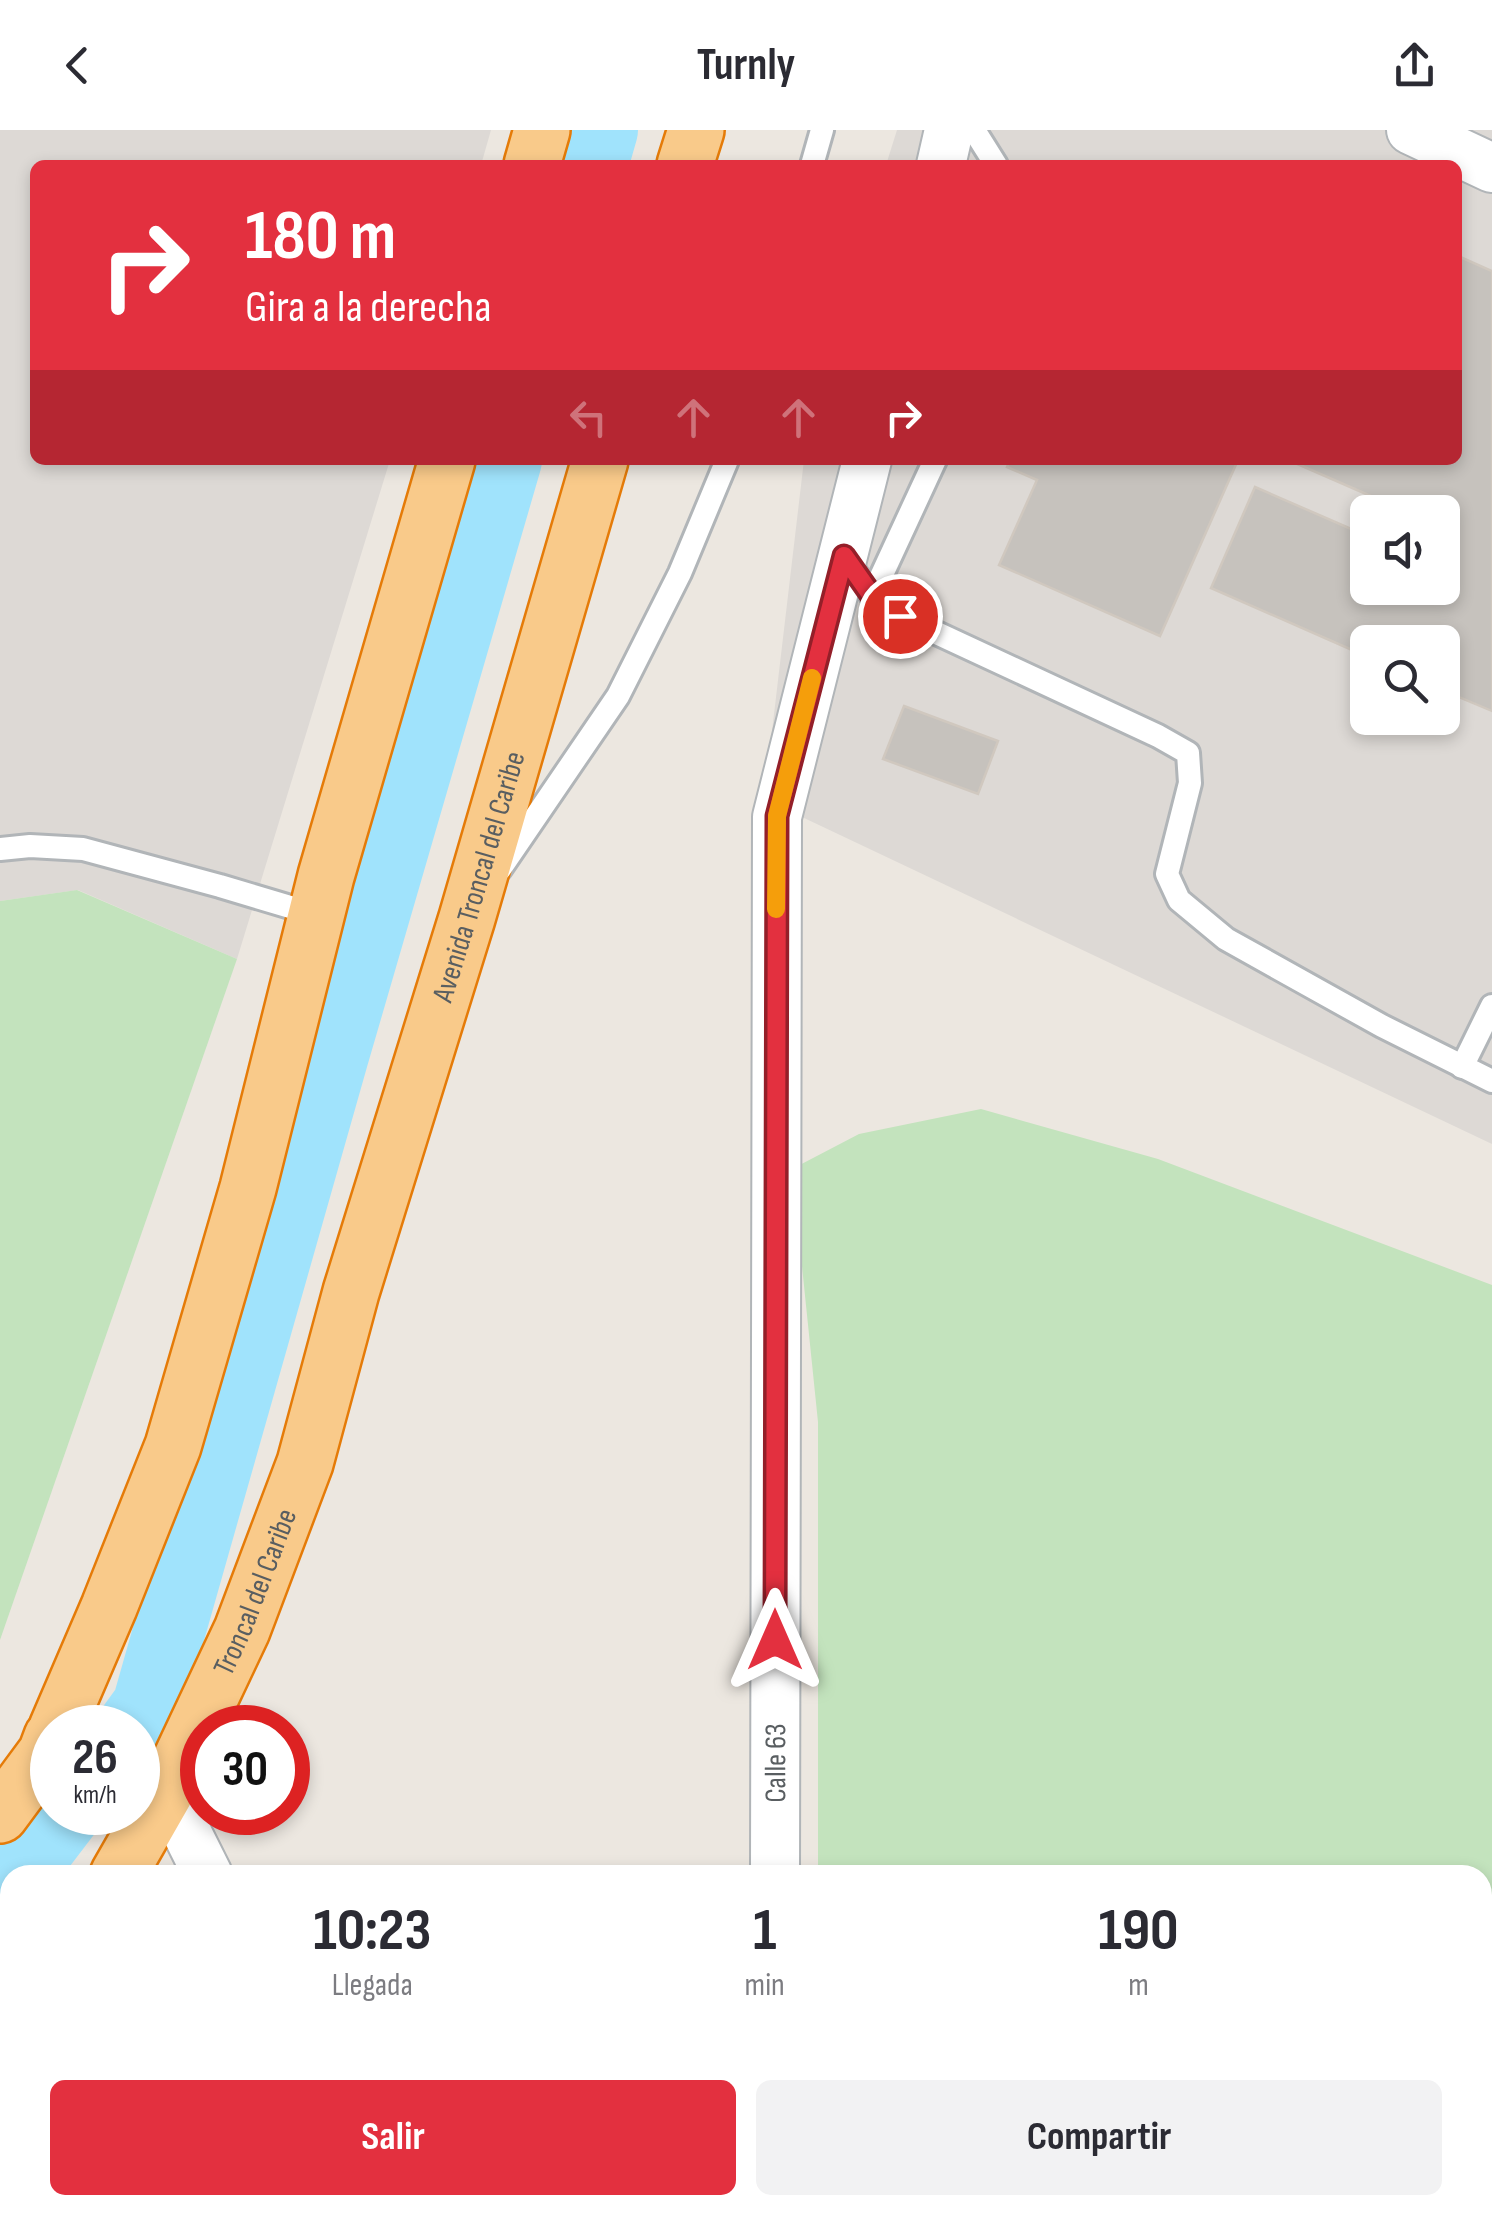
<!DOCTYPE html>
<html lang="es">
<head>
<meta charset="utf-8">
<style>
	body { margin:0; font-family:"Sofia Sans Condensed",sans-serif; background:#f2f2f3; color:#2b2b33; height:100vh; display:flex; flex-direction:column; font-size:38px; white-space:nowrap }
	* { box-sizing:border-box; margin:0 }
	p { font-size:32px; color:#7c7c81 }
	.icon { flex:none; width:55px; height:55px; fill:none; stroke:currentColor; stroke-width:2; stroke-linecap:round; stroke-linejoin:round }
	.map { position:relative; flex:1; overflow:hidden }
	.side { position:absolute; left:0px; top:1735px; width:1492px; height:350px; display:flex; flex-direction:column; background:#fff; border-radius:30px 30px 0 0; box-shadow:0 5px 15px #0003 }
	.side>* { flex:none }
	.banner { position:absolute; left:30px; top:30px; width:1432px; height:305px; border-radius:15px; box-shadow:0 5px 15px #0003; background:#e3303f; color:#fff; overflow:hidden }
	.buttons { position:absolute; left:1350px; top:365px; display:grid; gap:20px }
	.buttons a { display:grid; place-items:center; width:110px; height:110px; border-radius:15px; background:#fff; box-shadow:0 5px 15px #0003; font-size:50px }
	.speed { position:absolute; left:30px; top:1575px; display:flex; gap:20px; font-size:50px; font-weight:700; text-align:center }
	.speed>* { display:grid; place-content:center; width:130px; height:130px; border-radius:50%; background:#fff; box-shadow:0 5px 15px #0003; line-height:1 }
	.speed small { font-size:25px; font-weight:400 }
	.speed .limit { border:15px solid #d22; background:#fff; color:#111 }
	.pin { position:absolute; display:grid; place-items:center; width:85px; height:85px; color:#fff; margin:-42px; border:5px solid #fff; border-radius:50%; box-shadow:0 2px 10px #0007 }
	.me { position:absolute; width:110px; margin:-55px; rotate:0deg; stroke-linejoin:round; filter:drop-shadow(0 0 8px #0008) }
	.turn { display:flex; align-items:center; gap:35px; height:210px; padding:0 50px; font-size:45px }
	.turn .icon { width:130px; height:130px; stroke-width:2.5 }
	.turn b { display:block; font-size:70px; line-height:85px }
	.lanes { display:flex; align-items:center; height:95px; padding:0 50px; background:#0003; justify-content:center; gap:50px; direction:ltr }
	.lanes .off { opacity:.35 }
	.eta { display:flex; justify-content:space-evenly; align-items:center; height:170px; text-align:center }
	.eta b { font-size:60px; font-weight:700; line-height:70px }
	.button { display:flex; gap:20px; margin-top:auto; padding:20px 50px }
	.button a { flex:1; height:115px; border-radius:15px; background:#e3303f; color:#fff; font-size:40px; font-weight:700; line-height:115px; text-align:center }
	.button a+a { background:#f2f2f3; color:#2b2b33 }
	header { display:flex; justify-content:space-between; align-items:center; height:130px; padding:0 50px; background:#fff; font-size:45px; font-weight:700 }
	.map>svg:first-child { display:block }
	.industrial { fill:#ddd9d5; fill-rule:evenodd }
	.green { fill:#c3e3bd }
	.lines { fill:none; stroke-linecap:round; stroke-linejoin:round }
	.river { stroke:#a0e3fc; stroke-width:72 }
	.building { fill:#c6c2bd; stroke:#d0c8bf; stroke-width:2.5 }
	.lane-casing { stroke:#b1b5b8; stroke-width:28 }
	.street-casing { stroke:#b1b5b8; stroke-width:52 }
	.highway-casing { stroke:#e57b08; stroke-width:60 }
	.lane { stroke:#fff; stroke-width:22 }
	.street { stroke:#fff; stroke-width:48 }
	.highway { stroke:#f9ca8a; stroke-width:55 }
	.route-casing { stroke:#941f29; stroke-width:25 }
	.route { stroke:#e3303f; stroke-width:18 }
	.slow { stroke:#f59e0b; stroke-width:18 }
	.labels { text-anchor:middle; stroke-width:9; stroke-linejoin:round; paint-order:stroke }
	.street-label { font-size:30px; fill:#595e61; stroke:#fff }
</style>
</head>
<body>
<header><svg class="icon" aria-label="back" viewBox="0 0 24 24"><path d="M15 5l-7 7 7 7"/></svg>Turnly<svg class="icon" aria-label="share" viewBox="0 0 24 24"><path d="M12 15V3M7 8l5-5 5 5M5 13v7h14v-7"/></svg></header>
<div class="map">
<svg width="1492" height="2085" viewBox="0 0 1492 2085">
	<rect width="100%" height="100%" fill="#ece7e0"/>
	<g class="industrial">
		<polygon points="0,0 491,0 481,35 35,35 35,330 390,330 237,829 78,760 0,771"/>
		<path d="M897 0H1492V1014L764 669 804 330H1458V35H886ZM1368 382H1442V458H1368ZM1368 512H1442V588H1368Z"/>
	</g>
	<g class="green">
		<polygon points="77,760 237,829 0,1510 0,771"/>
		<polygon points="981,979 1158,1029 1492,1155 1492,2079 1486,2085 818,2085 818,2075 1482,2075 1482,1745 818,1745 818,1292 792,1039 859,1004"/>
	</g>
	<g class="lines">
		<g class="river">
			<polyline points="592,35 602,0"/>
			<polyline points="132,1598 148,1576 333,925 506,330"/>
			<polyline points="18,1745 66,1682"/>
		</g>
	</g>
	<g class="building">
		<polygon points="1458,126 1492,141 1492,581 1442,560 1442,512 1368,512 1368,527 1211,458 1255,357 1365,405 1368,398 1368,458 1442,458 1442,382 1375,382 1380,370 1295,333 1296,330 1458,330"/>
		<polygon points="1010,330 1238,330 1160,506 999,435 1037,350 1007,337"/>
		<polygon points="904,576 998,611 978,664 883,629"/>
	</g>
	<g class="lines">
		<g class="lane-casing">
			<g id="lane">
				<polyline points="974,0 996,35"/>
				<polyline points="812,35 822,0"/>
				<polyline points="844,427 872,466 900,486 1158,606 1188,623 1190,653 1167,744 1179,770 1226,809 1382,896 1492,951"/>
				<polyline points="872,466 935,330"/>
				<polyline points="0,719 30,716 83,719 220,756 317,785"/>
				<polyline points="500,739 618,566 680,443 727,330"/>
				<polyline points="1462,937 1492,876"/>
			</g>
		</g>
		<g class="street-casing">
			<g id="street">
				<polyline points="1411,0 1492,38"/>
				<polyline points="941,35 949,0"/>
				<polyline points="166,1661 208,1745"/>
				<path id="s1" d="M775 1745 777 687 867 330"/>
				<polyline points="472,2075 482,2085"/>
				<polyline points="774,2085 774,2075"/>
			</g>
		</g>
		<g class="highway-casing">
			<g id="highway">
				<polyline points="532,35 542,0"/>
				<polyline points="685,35 696,0"/>
				<polyline points="57,1598 109,1477 173,1316 248,1058 326,746 447,330"/>
				<polyline points="0,1685 46,1623 52,1607"/>
				<path id="s2" d="M118 1745 166 1661 242 1500 305 1333 351 1162 467 788 600 330"/>
				<polyline points="0,1917 10,1903"/>
			</g>
		</g>
		<use href="#lane" class="lane"/>
		<use href="#street" class="street"/>
		<use href="#highway" class="highway"/>
	</g>
	<g class="lines">
		<g class="route-casing">
			<polyline id="route" points="775,1510 777,686 844,426 872,466 900,486"/>
		</g>
		<use href="#route" class="route"/>
		<polyline class="slow" points="776,779 777,686 812,548"/>
	</g>
	<g class="labels">
		<g class="street-label">
			<text dy="10" stroke="none"><textPath href="#s2" startOffset="1065">Avenida Troncal del Caribe</textPath></text>
			<text dy="10" stroke="none"><textPath href="#s2" startOffset="315">Troncal del Caribe</textPath></text>
			<text dy="10" stroke="none"><textPath href="#s1" startOffset="112">Calle 63</textPath></text>
		</g>
	</g>
</svg>
<div class="buttons">
<a><svg class="icon" aria-label="sound" viewBox="0 0 24 24"><path d="M4 9h4l5-4v14l-5-4H4zM17 9q2 3 0 6"/></svg></a>
<a><svg class="icon" aria-label="search" viewBox="0 0 24 24"><circle cx="10" cy="10" r="6"/><path d="M15 15l6 6"/></svg></a>
</div>
<div class="speed"><div>26<small>km/h</small></div><div class="limit">30</div></div>
<div class="pin" style="left:900px;top:486px;background:#d93025"><svg class="icon" aria-label="arrive" viewBox="0 0 24 24"><path d="M6 21V4h12l-3 4 3 4H6"/></svg></div>
<svg class="me" style="left:775px;top:1510px" viewBox="-20 -20 40 40"><path d="M0-17L14 15 0 8-14 15z" fill="#e3303f" stroke="#fff" stroke-width="4"/></svg>
<div class="banner">
<div class="turn"><svg class="icon" aria-label="right" viewBox="0 0 24 24"><path d="M7 20v-9h11M14 6l5 5-5 5"/></svg><div><b>180 m</b>Gira a la derecha</div></div>
<div class="lanes"><svg class="icon off" aria-label="left" viewBox="0 0 24 24"><path d="M17 20v-9H6M10 6l-5 5 5 5"/></svg><svg class="icon off" aria-label="ahead" viewBox="0 0 24 24"><path d="M12 20V5M6 11l6-6 6 6"/></svg><svg class="icon off" aria-label="ahead" viewBox="0 0 24 24"><path d="M12 20V5M6 11l6-6 6 6"/></svg><svg class="icon" aria-label="right" viewBox="0 0 24 24"><path d="M7 20v-9h11M14 6l5 5-5 5"/></svg></div>
</div>
<section class="side">
<div class="eta">
<div><b>10:23</b><p>Llegada</p></div>
<div><b>1</b><p>min</p></div>
<div><b>190</b><p>m</p></div>
</div>
<div class="button"><a>Salir</a><a>Compartir</a></div>
</section>
</div>
</body>
</html>
